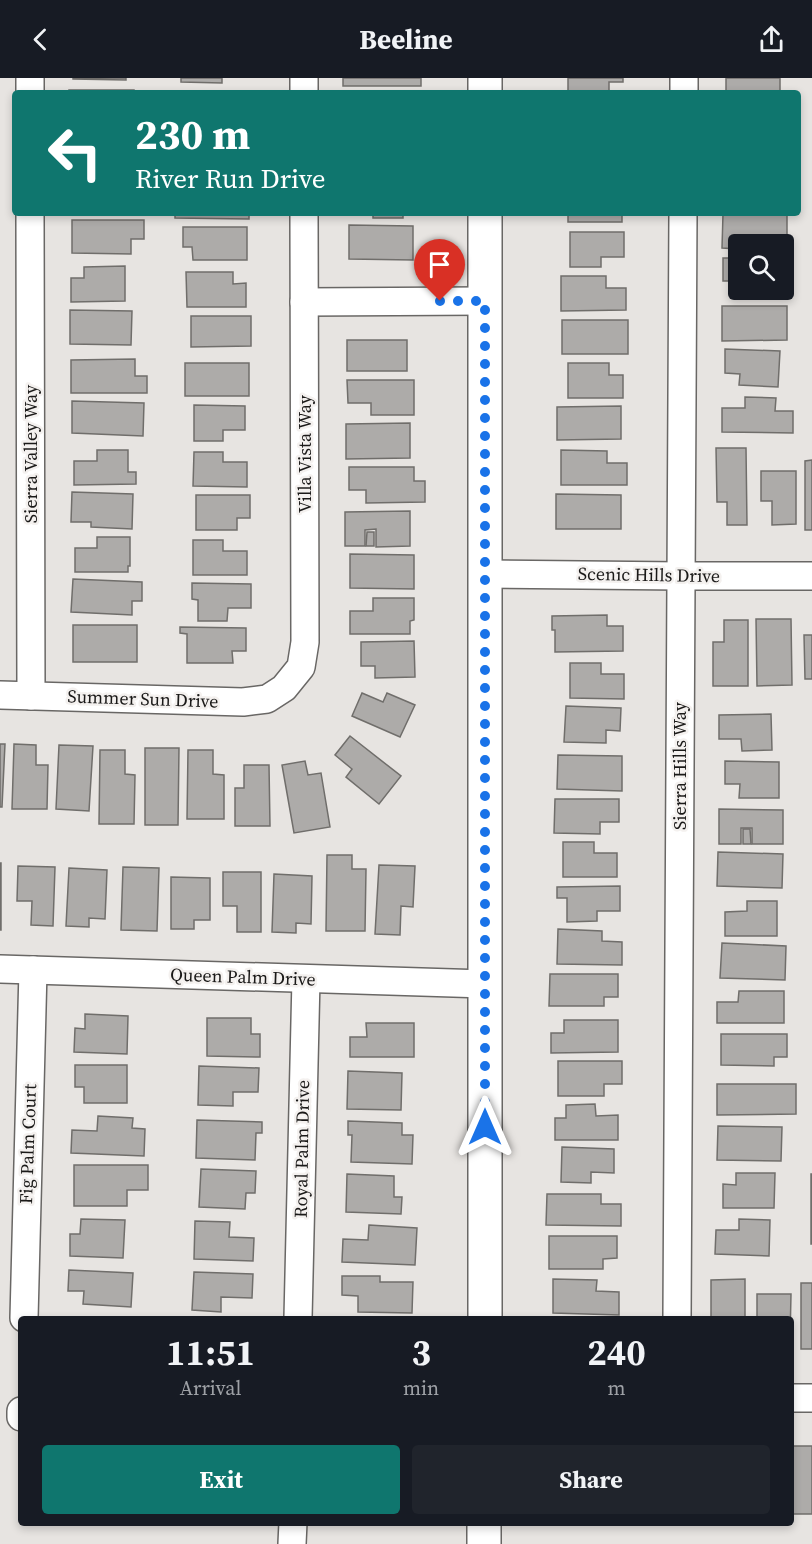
<!DOCTYPE html>
<html lang="en">
<head>
<meta charset="utf-8">
<style>
	body { margin:0; font-family:"Source Serif 4",serif; background:#20242c; color:#f1f3f6; height:100vh; display:flex; flex-direction:column; font-size:22px; white-space:nowrap }
	* { box-sizing:border-box; margin:0 }
	p { font-size:20px; color:#9ea1a6 }
	.icon { flex:none; width:33px; height:33px; fill:none; stroke:currentColor; stroke-width:2; stroke-linecap:round; stroke-linejoin:round }
	.map { position:relative; flex:1; overflow:hidden }
	.details { position:absolute; left:18px; top:1238px; width:776px; height:210px; display:flex; flex-direction:column; background:#171b24; border-radius:6px; box-shadow:0 3px 9px #0003 }
	.details>* { flex:none }
	.banner { position:absolute; left:12px; top:12px; width:789px; height:126px; border-radius:6px; box-shadow:0 3px 9px #0003; background:#0f766e; color:#fff; overflow:hidden }
	.fabs { position:absolute; left:728px; top:156px; display:grid; gap:12px }
	.fabs a { display:grid; place-items:center; width:66px; height:66px; border-radius:6px; background:#171b24; box-shadow:0 3px 9px #0003; font-size:30px }
	.pin { position:absolute; display:grid; place-items:center; width:51px; height:51px; color:#fff; margin:-62px -26px; border-radius:50% 50% 50% 0; rotate:-45deg; box-shadow:0 0 6px #0007 }
	.pin .icon { rotate:45deg }
	.me { position:absolute; width:66px; margin:-33px; rotate:0deg; stroke-linejoin:round; filter:drop-shadow(0 0 4px #0008) }
	.turn { display:flex; align-items:center; gap:21px; height:126px; padding:0 24px; font-size:27px }
	.turn .icon { width:78px; height:78px; stroke-width:2.5 }
	.turn b { display:block; font-size:42px; line-height:51px }
	.eta { display:flex; justify-content:space-evenly; align-items:center; height:102px; text-align:center }
	.eta b { font-size:36px; font-weight:700; line-height:42px }
	.button { display:flex; gap:12px; margin-top:auto; padding:12px 24px }
	.button a { flex:1; height:69px; border-radius:6px; background:#0f766e; color:#fff; font-size:24px; font-weight:700; line-height:69px; text-align:center }
	.button a+a { background:#20242c; color:#f1f3f6 }
	header { display:flex; justify-content:space-between; align-items:center; height:78px; padding:0 24px; background:#171b24; font-size:27px; font-weight:700 }
	.map>svg:first-child { display:block }
	.building { fill:#adaba9; stroke:#706e6b; stroke-width:1.5 }
	.lines { fill:none; stroke-linecap:round; stroke-linejoin:round }
	.street-casing { stroke:#696765; stroke-width:30 }
	.secondary-casing { stroke:#696765; stroke-width:36 }
	.street { stroke:#fff; stroke-width:27 }
	.secondary { stroke:#fff; stroke-width:33 }
	.route { stroke:#1a73e8; stroke-width:10; stroke-dasharray:0 18 }
	.labels { text-anchor:middle; stroke-width:5; stroke-linejoin:round; paint-order:stroke }
	.street-label { font-size:18px; fill:#1a1918; stroke:#f4f1ef }
</style>
</head>
<body>
<header><svg class="icon" aria-label="back" viewBox="0 0 24 24"><path d="M15 5l-7 7 7 7"/></svg>Beeline<svg class="icon" aria-label="share" viewBox="0 0 24 24"><path d="M12 15V3M7 8l5-5 5 5M5 13v7h14v-7"/></svg></header>
<div class="map">
<svg width="812" height="1466" viewBox="0 0 812 1466">
	<rect width="100%" height="100%" fill="#e7e4e1"/>
	<g class="building">
		<polygon points="73,0 126,0 126,2 73,1"/>
		<polygon points="181,0 222,0 222,5 181,4"/>
		<rect x="343" y="0" width="78" height="8"/>
		<polygon points="568,0 623,0 623,4 609,4 609,15 568,15"/>
		<rect x="726" y="0" width="54" height="15"/>
		<rect x="69" y="12" width="65" height="3"/>
		<polygon points="175,135 249,135 249,141 175,140"/>
		<rect x="373" y="135" width="30" height="5"/>
		<rect x="568" y="135" width="54" height="9"/>
		<polygon points="723,136 787,137 787,171 783,171 783,166 738,166 738,171 722,170"/>
		<polygon points="72,142 144,142 144,161 131,161 131,176 72,175"/>
		<polygon points="349,147 413,148 413,182 349,181"/>
		<polygon points="183,149 247,149 247,182 193,182 192,169 183,169"/>
		<polygon points="570,154 624,154 624,179 601,179 601,189 570,189"/>
		<rect x="723" y="180" width="15" height="23"/>
		<polygon points="783,180 788,180 788,215 741,214 741,212 783,212"/>
		<polygon points="125,188 125,223 71,224 71,200 84,200 84,189"/>
		<polygon points="186,194 233,194 233,206 246,205 246,229 187,229"/>
		<polygon points="561,198 606,198 606,210 626,210 626,232 561,233"/>
		<polygon points="722,228 787,228 787,262 722,263"/>
		<polygon points="70,232 132,233 131,267 70,266"/>
		<polygon points="191,238 251,238 251,268 191,269"/>
		<rect x="562" y="242" width="66" height="34"/>
		<rect x="347" y="262" width="60" height="31"/>
		<polygon points="725,271 780,273 778,309 739,307 740,296 725,295"/>
		<polygon points="135,281 135,298 147,298 147,315 71,315 71,282"/>
		<rect x="185" y="285" width="64" height="33"/>
		<polygon points="568,285 609,285 609,297 623,297 623,320 568,320"/>
		<polygon points="347,302 414,302 414,337 371,337 371,325 348,325"/>
		<polygon points="745,319 776,320 775,333 793,333 793,355 722,354 722,330 745,330"/>
		<polygon points="72,323 144,325 143,358 72,355"/>
		<polygon points="194,327 245,328 245,352 223,352 223,363 194,363"/>
		<polygon points="621,328 621,361 557,362 557,329"/>
		<polygon points="410,345 410,380 346,381 346,346"/>
		<polygon points="716,370 746,370 747,447 727,447 727,424 717,424"/>
		<polygon points="97,372 128,372 128,394 136,394 136,406 74,407 74,383 97,383"/>
		<polygon points="561,372 607,373 607,385 627,385 627,407 561,407"/>
		<polygon points="194,374 223,374 223,384 247,384 247,409 193,408"/>
		<polygon points="812,382 812,452 805,452 805,383"/>
		<polygon points="349,389 414,389 414,403 425,403 425,424 366,425 366,412 349,412"/>
		<polygon points="761,393 796,393 796,446 772,447 772,423 761,423"/>
		<polygon points="72,414 133,416 132,451 91,449 91,444 71,444"/>
		<polygon points="556,416 621,417 621,451 556,451"/>
		<polygon points="196,417 250,417 250,440 237,440 237,452 196,452"/>
		<polygon points="410,433 410,468 376,469 376,451 365,452 365,468 345,468 345,434"/>
		<polygon points="367,454 374,454 374,468 366,468"/>
		<polygon points="97,459 130,459 130,488 128,488 128,494 75,494 75,470 97,470"/>
		<polygon points="193,462 223,462 223,473 247,473 247,497 193,497"/>
		<polygon points="350,476 414,477 414,511 350,510"/>
		<polygon points="73,501 142,504 142,523 132,523 132,537 71,534"/>
		<polygon points="192,505 251,506 251,530 228,530 227,543 198,543 198,522 192,521"/>
		<polygon points="373,520 414,520 414,542 410,543 410,556 350,556 350,533 373,533"/>
		<polygon points="607,537 607,548 623,548 623,573 555,574 555,552 552,552 552,538"/>
		<polygon points="756,541 791,541 792,607 757,608"/>
		<polygon points="724,542 748,542 748,608 713,608 713,564 724,564"/>
		<rect x="73" y="547" width="64" height="37"/>
		<polygon points="180,549 246,550 246,573 232,573 233,585 187,585 187,556 180,555"/>
		<polygon points="804,557 812,557 812,601 805,601"/>
		<polygon points="414,563 415,599 375,600 375,588 361,588 361,564"/>
		<polygon points="570,585 601,585 601,596 624,596 624,621 570,620"/>
		<polygon points="362,615 383,624 387,615 415,627 400,659 352,638"/>
		<polygon points="566,628 621,630 620,653 606,652 606,665 564,664"/>
		<polygon points="771,636 772,672 742,673 741,661 719,661 719,637"/>
		<polygon points="350,658 401,698 379,726 346,699 352,691 335,677"/>
		<polygon points="0,666 5,666 2,729 0,729"/>
		<polygon points="14,666 36,667 36,687 48,687 47,731 12,731"/>
		<polygon points="59,667 93,668 89,733 56,731"/>
		<polygon points="145,670 179,670 178,747 145,747"/>
		<polygon points="100,672 125,672 125,696 135,697 134,746 99,746"/>
		<polygon points="188,672 213,672 213,696 224,697 224,741 187,741"/>
		<polygon points="558,677 622,678 622,713 557,711"/>
		<polygon points="305,683 308,697 321,695 330,749 294,755 282,687"/>
		<polygon points="725,683 779,684 779,720 739,720 740,706 725,706"/>
		<polygon points="244,687 269,687 270,748 235,748 235,710 244,710"/>
		<polygon points="555,721 619,721 619,744 600,744 600,756 554,755"/>
		<polygon points="719,731 783,732 783,766 752,766 752,750 741,750 741,766 719,766"/>
		<polygon points="743,751 750,751 751,766 743,766"/>
		<polygon points="563,764 594,764 594,775 617,775 617,799 563,799"/>
		<polygon points="718,774 783,776 782,810 717,808"/>
		<polygon points="327,777 352,777 352,791 366,791 365,853 326,853"/>
		<rect x="0" y="785" width="1" height="67"/>
		<polygon points="379,787 415,788 413,829 401,828 400,857 375,856"/>
		<polygon points="18,788 55,789 53,848 31,847 32,823 17,823"/>
		<polygon points="123,789 159,790 157,853 121,852"/>
		<polygon points="69,790 107,792 105,841 89,840 89,849 66,848"/>
		<polygon points="223,794 261,794 261,854 237,854 237,828 223,828"/>
		<polygon points="274,796 312,798 311,846 296,845 296,855 272,854"/>
		<polygon points="171,799 210,800 210,842 194,842 194,851 171,851"/>
		<polygon points="620,808 620,833 597,833 597,843 567,844 567,820 557,820 557,809"/>
		<polygon points="747,823 777,823 777,858 725,858 725,834 747,833"/>
		<polygon points="558,851 602,853 602,863 622,864 622,887 557,886"/>
		<polygon points="722,865 786,868 785,902 720,900"/>
		<polygon points="550,896 618,896 618,919 604,919 604,928 549,928"/>
		<polygon points="739,913 784,913 784,945 717,945 717,924 738,924"/>
		<polygon points="85,936 128,938 127,976 74,974 75,950 85,951"/>
		<polygon points="207,940 251,940 251,956 260,956 260,979 207,978"/>
		<polygon points="564,942 618,942 618,974 551,975 551,955 564,955"/>
		<polygon points="366,945 414,945 414,979 350,979 350,959 367,959"/>
		<polygon points="721,956 787,956 787,979 774,979 774,988 721,987"/>
		<polygon points="558,983 622,983 622,1006 604,1006 604,1018 558,1018"/>
		<polygon points="75,987 127,987 127,1025 84,1025 84,1009 75,1009"/>
		<polygon points="199,988 259,990 258,1014 233,1014 233,1028 198,1027"/>
		<polygon points="348,993 402,995 401,1032 347,1031"/>
		<polygon points="717,1006 796,1006 796,1036 717,1037"/>
		<polygon points="595,1026 596,1038 618,1037 618,1062 555,1062 555,1040 566,1040 566,1027"/>
		<polygon points="98,1038 133,1040 132,1050 145,1051 144,1078 71,1075 72,1052 97,1053"/>
		<polygon points="197,1042 262,1044 262,1055 256,1055 255,1082 196,1080"/>
		<polygon points="348,1043 402,1045 402,1057 413,1057 412,1086 351,1084 352,1057 348,1057"/>
		<polygon points="718,1048 782,1049 781,1083 717,1082"/>
		<polygon points="562,1069 614,1071 614,1095 591,1094 591,1105 561,1104"/>
		<polygon points="74,1087 148,1087 148,1112 127,1112 127,1128 74,1128"/>
		<polygon points="201,1091 256,1093 255,1115 246,1115 245,1131 199,1129"/>
		<polygon points="736,1095 775,1095 774,1130 723,1130 723,1106 736,1107"/>
		<polygon points="347,1096 394,1098 394,1119 402,1119 401,1136 346,1134"/>
		<rect x="811" y="1096" width="1" height="70"/>
		<polygon points="547,1116 601,1116 601,1126 621,1126 621,1148 546,1147"/>
		<polygon points="81,1141 125,1142 123,1180 70,1178 70,1156 80,1156"/>
		<polygon points="739,1141 770,1142 769,1178 715,1176 716,1152 739,1152"/>
		<polygon points="195,1143 230,1144 229,1159 254,1160 253,1183 194,1181"/>
		<polygon points="369,1147 417,1150 415,1187 342,1184 343,1161 368,1162"/>
		<polygon points="549,1158 617,1158 617,1180 603,1181 603,1191 549,1191"/>
		<polygon points="69,1192 133,1195 131,1229 83,1226 84,1213 68,1213"/>
		<polygon points="194,1194 253,1196 252,1220 221,1219 221,1234 192,1232"/>
		<polygon points="342,1198 380,1198 380,1204 413,1204 412,1235 358,1234 358,1218 342,1217"/>
		<polygon points="553,1201 597,1202 596,1213 619,1214 619,1237 553,1235"/>
		<polygon points="745,1201 745,1240 711,1240 711,1202"/>
		<rect x="801" y="1205" width="11" height="66"/>
		<polygon points="757,1216 791,1216 790,1262 790,1240 757,1240"/>
		<rect x="790" y="1368" width="22" height="68"/>
	</g>
	<g class="lines">
		<g class="street-casing">
			<g id="street">
				<polyline points="30,0 30,15"/>
				<polyline points="304,0 304,15"/>
				<polyline points="684,15 684,0"/>
				<polyline points="30,135 31,618"/>
				<polyline points="304,224 485,223"/>
				<polyline points="485,496 681,498 812,498"/>
				<polyline points="0,617 243,624 267,621 284,610 301,589 305,564 304,135"/>
				<polyline points="0,891 485,906"/>
				<polyline points="24,1240 33,892"/>
				<polyline points="298,1240 306,901"/>
				<polyline points="677,1240 683,135"/>
				<polyline points="790,1320 812,1320"/>
				<polyline points="21,1339 21,1333"/>
				<polyline points="292,1466 293,1444"/>
			</g>
		</g>
		<g class="secondary-casing">
			<g id="secondary">
				<polyline points="485,0 485,15"/>
				<polyline points="485,1240 485,135"/>
				<polyline points="484,1466 484,1444"/>
			</g>
		</g>
		<use href="#street" class="street"/>
		<use href="#secondary" class="secondary"/>
	</g>
	<g class="lines">
		<polyline class="route" points="440,223 485,223 485,1049"/>
	</g>
	<g class="labels">
		<g class="street-label">
			<text transform="translate(31 376) rotate(-90)" y="6">Sierra Valley Way</text>
			<text transform="translate(305 376) rotate(-90)" y="6">Villa Vista Way</text>
			<text transform="translate(649 497) rotate(1)" y="6">Scenic Hills Drive</text>
			<text transform="translate(143 621) rotate(2)" y="6">Summer Sun Drive</text>
			<text transform="translate(680 688) rotate(-90)" y="6">Sierra Hills Way</text>
			<text transform="translate(243 899) rotate(2)" y="6">Queen Palm Drive</text>
			<text transform="translate(28 1066) rotate(-88)" y="6">Fig Palm Court</text>
			<text transform="translate(302 1071) rotate(-89)" y="6">Royal Palm Drive</text>
		</g>
	</g>
</svg>
<div class="fabs">
<a><svg class="icon" aria-label="search" viewBox="0 0 24 24"><circle cx="10" cy="10" r="6"/><path d="M15 15l6 6"/></svg></a>
</div>
<div class="pin" style="left:440px;top:223px;background:#d93025"><svg class="icon" aria-label="arrive" viewBox="0 0 24 24"><path d="M6 21V4h12l-3 4 3 4H6"/></svg></div>
<svg class="me" style="left:485px;top:1049px" viewBox="-20 -20 40 40"><path d="M0-17L14 15 0 8-14 15z" fill="#1a73e8" stroke="#fff" stroke-width="4"/></svg>
<div class="banner">
<div class="turn"><svg class="icon" aria-label="left" viewBox="0 0 24 24"><path d="M17 20v-9H6M10 6l-5 5 5 5"/></svg><div><b>230 m</b>River Run Drive</div></div>
</div>
<section class="details">
<div class="eta">
<div><b>11:51</b><p>Arrival</p></div>
<div><b>3</b><p>min</p></div>
<div><b>240</b><p>m</p></div>
</div>
<div class="button"><a>Exit</a><a>Share</a></div>
</section>
</div>
</body>
</html>
